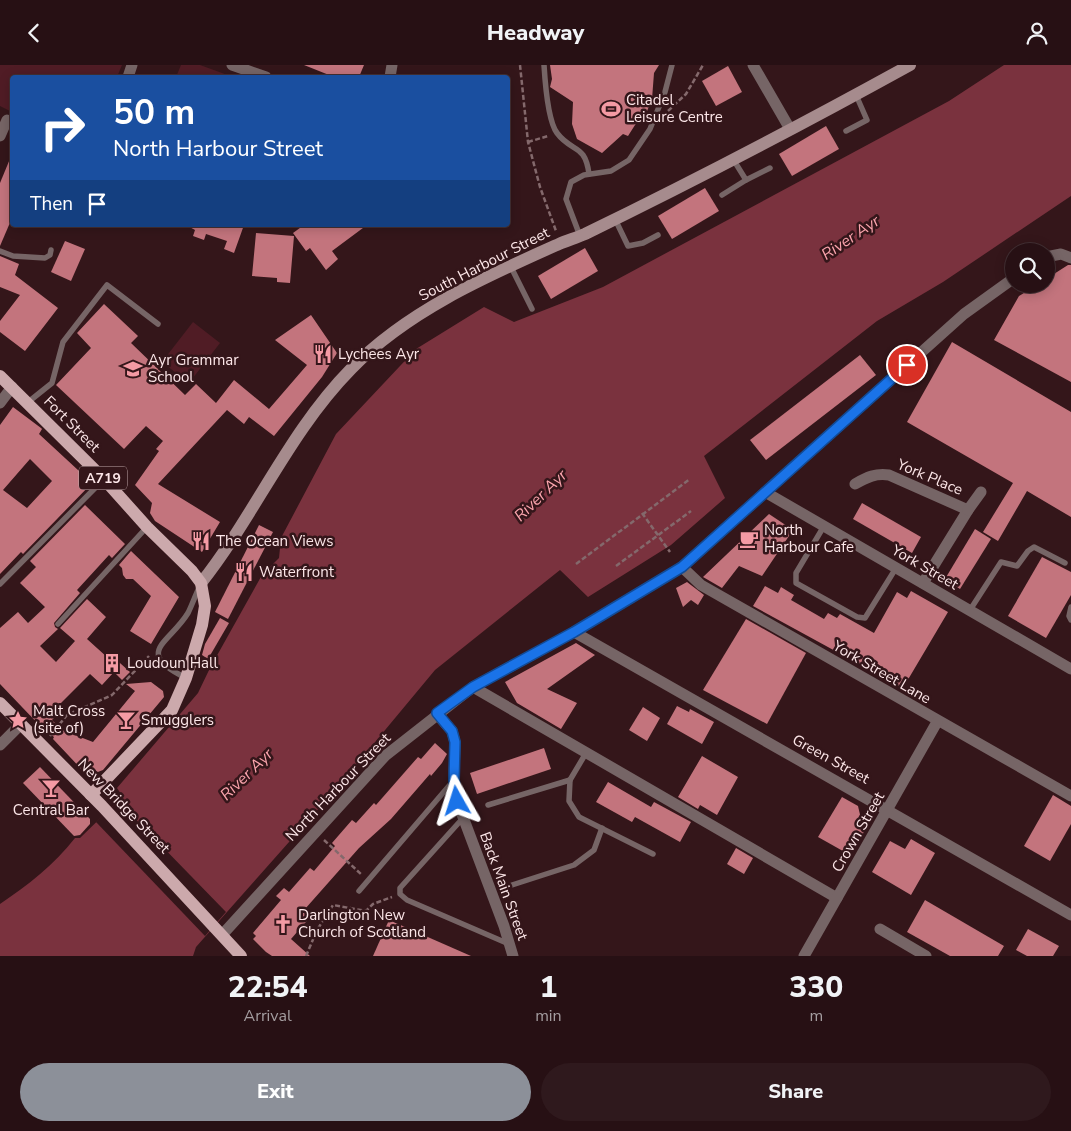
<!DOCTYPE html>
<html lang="en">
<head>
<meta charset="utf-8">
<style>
	body { margin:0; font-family:"Nunito Sans",sans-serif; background:#2f191d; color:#f1f3f6; height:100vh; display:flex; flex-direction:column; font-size:19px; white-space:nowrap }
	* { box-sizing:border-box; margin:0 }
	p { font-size:16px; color:#a49da0 }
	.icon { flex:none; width:28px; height:28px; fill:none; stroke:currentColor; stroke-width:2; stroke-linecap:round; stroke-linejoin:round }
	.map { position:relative; height:891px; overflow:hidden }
	.panel { display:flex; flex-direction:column; background:#271014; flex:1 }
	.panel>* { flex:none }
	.hud { position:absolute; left:10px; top:10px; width:500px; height:152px; border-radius:5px; box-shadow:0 2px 12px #0003,0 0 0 1px #433034; background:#1a4fa0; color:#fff; overflow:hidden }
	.controls { position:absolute; left:1005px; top:178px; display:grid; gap:10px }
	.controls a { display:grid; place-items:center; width:50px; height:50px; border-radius:50%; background:#271014; box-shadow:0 2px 12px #0003,0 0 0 1px #433034; font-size:25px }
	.pin { position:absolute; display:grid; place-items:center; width:42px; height:42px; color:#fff; margin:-21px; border:2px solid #fff; border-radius:50%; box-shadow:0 1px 5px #0007 }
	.me { position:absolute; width:55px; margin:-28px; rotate:354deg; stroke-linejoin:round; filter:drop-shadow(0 0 4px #0008) }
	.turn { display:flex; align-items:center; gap:18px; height:105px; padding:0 20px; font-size:22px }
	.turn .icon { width:65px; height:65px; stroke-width:2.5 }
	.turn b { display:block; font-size:35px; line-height:42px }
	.then { display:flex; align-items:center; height:48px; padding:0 20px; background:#0003; gap:10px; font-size:19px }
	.eta { display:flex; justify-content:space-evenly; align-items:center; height:85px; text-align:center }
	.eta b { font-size:30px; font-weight:800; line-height:35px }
	.action { display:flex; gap:10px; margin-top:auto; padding:10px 20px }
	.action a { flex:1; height:58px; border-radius:30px; background:#8c9099; color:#fff; font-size:20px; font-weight:800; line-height:58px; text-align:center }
	.action a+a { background:#2f191d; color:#f1f3f6 }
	header { display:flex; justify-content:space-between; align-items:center; height:65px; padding:0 20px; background:#271014; font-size:22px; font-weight:800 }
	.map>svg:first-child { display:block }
	.green { fill:#501c25 }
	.water { fill:#7a323e }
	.pier { fill:#34161a }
	.building { fill:#c3747d; fill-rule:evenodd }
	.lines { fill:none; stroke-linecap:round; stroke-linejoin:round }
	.path { stroke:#84696c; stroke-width:2.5; stroke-dasharray:5 2.5; stroke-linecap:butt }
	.service { stroke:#766566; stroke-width:5.5 }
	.minor { stroke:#766566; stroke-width:11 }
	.secondary { stroke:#a68b8d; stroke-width:12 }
	.primary { stroke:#cca9ac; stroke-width:12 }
	.route-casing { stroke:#114b97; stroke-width:12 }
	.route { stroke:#1a73e8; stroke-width:9 }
	.labels { text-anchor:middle; stroke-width:5; stroke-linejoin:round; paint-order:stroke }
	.shield { fill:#34161a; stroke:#c0a8aa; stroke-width:1 }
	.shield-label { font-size:14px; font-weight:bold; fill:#fce6e8 }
	.poi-label { font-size:15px; fill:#fce6e8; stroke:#34161a; text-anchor:start }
	.street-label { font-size:15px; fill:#fce6e8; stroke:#34161a }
	.water-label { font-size:16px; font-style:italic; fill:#fba4ad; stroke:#34161a }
</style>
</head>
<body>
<header><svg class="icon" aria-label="back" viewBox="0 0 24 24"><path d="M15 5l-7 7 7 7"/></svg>Headway<svg class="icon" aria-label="person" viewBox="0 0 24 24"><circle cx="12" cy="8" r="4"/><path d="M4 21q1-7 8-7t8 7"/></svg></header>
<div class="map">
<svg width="1071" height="891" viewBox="0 0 1071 891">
	<rect width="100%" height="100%" fill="#34161a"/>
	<g class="green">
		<polygon points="0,0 122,0 117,12 12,12 12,47 0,41"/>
		<polygon points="181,0 200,0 233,12 176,12"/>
		<polygon points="193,257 220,278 189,318 162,297"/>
	</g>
	<path class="water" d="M1004 0H1071V131L943 217 877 256 704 391 725 433 671 480 588 532 560 505 435 605 336 724 196 882 193 891H0V839C28 820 54 800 75 773H80L118 736 121 729 117 723 198 628 210 603 262 510 279 493 281 473 336 369 416 284 484 242 514 257 603 222 949 36Z"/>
	<polygon class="pier" points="118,736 226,847 205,871 96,757"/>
	<g class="building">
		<polygon points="304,0 364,0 359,12 328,12 329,10"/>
		<polygon points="550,0 659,0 654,8 652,34 645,51 642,49 628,71 623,69 602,88 577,74 572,59 573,37 550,22 552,14"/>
		<polygon points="728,1 742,27 716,41 702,16"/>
		<polygon points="826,61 839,84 792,111 779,89"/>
		<polygon points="12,89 12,153 0,181 0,118"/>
		<polygon points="705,123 719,146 672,174 658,151"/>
		<polygon points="186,160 244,160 234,188 224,184 227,176 206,169 204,175 193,171 195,165"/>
		<polygon points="304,160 367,160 332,186 338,194 326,205 310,183 306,186 293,168"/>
		<polygon points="256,168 294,171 290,218 277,217 277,213 252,211"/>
		<polygon points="65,176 85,184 71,216 51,207"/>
		<polygon points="585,183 598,206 551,234 538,211"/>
		<polygon points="0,191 19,199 15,210 58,243 25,286 0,267 0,256 20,230 0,222"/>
		<polygon points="1068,200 1071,200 1071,317 994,275 1019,231 1039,219 1046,219 1046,214"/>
		<polygon points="104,239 138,271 131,278 185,330 196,319 216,338 234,315 269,344 307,300 275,275 311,250 337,288 322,312 274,371 249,352 244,359 227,345 158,419 220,457 202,487 155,456 150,448 152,438 135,420 159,386 156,384 163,376 146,361 124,384 56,320 91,283 77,268"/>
		<polygon points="952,277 1071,347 1071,452 1027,426 998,476 983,467 1013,418 907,357"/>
		<polygon points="860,290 876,310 766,395 750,375"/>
		<path d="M13 342 41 363 42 364 39 369 92 418 23 489 21 487 0 509V360ZM30 394 52 416 27 443 3 425Z"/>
		<polygon points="862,438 921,472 912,488 853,454"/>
		<polygon points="85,440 125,479 112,493 109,490 77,525 80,528 54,558 55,562 58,564 40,581 56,597 75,576 60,563 87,534 106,552 87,574 108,593 111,590 130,607 122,615 114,607 102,620 90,609 60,639 61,645 52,655 62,665 93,677 135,626 126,619 151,617 163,626 164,632 103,705 90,710 85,708 53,674 54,672 43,664 0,619 0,563 18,547 28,558 45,542 20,518 36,502 30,496"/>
		<polygon points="769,449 793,465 762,511 739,501 722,523 703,512"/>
		<polygon points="259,460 273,467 228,554 215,547"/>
		<polygon points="975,464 991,474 960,524 945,514"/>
		<polygon points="131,486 179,532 151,579 130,566 151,531 133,514 126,514 123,510 122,503 119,500"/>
		<polygon points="1042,492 1071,507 1071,530 1046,573 1008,551"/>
		<polygon points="687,517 704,530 698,540 691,535 683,542 676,523"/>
		<polygon points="765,521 778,528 781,522 794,530 791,535 824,554 828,548 837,553 840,549 874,568 897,527 907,533 911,526 948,547 903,623 753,541"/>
		<polygon points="220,553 229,558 208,594 202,590 205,579"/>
		<polygon points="746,554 806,588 767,659 703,625"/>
		<polygon points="576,578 595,590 547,624 577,638 561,664 517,638 505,617"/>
		<polygon points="677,641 689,647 690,644 714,657 702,679 667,659"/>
		<polygon points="643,642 660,653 647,676 629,665"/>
		<polygon points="435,678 447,689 442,698 431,711 430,709 391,754 359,783 305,844 312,850 291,874 310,891 272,891 266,887 253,874 256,871 253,868 281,835 276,831 284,823 289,827 310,803 314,806 335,781 332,778 352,755 356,758 374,738 376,740 418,692 421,694"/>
		<polygon points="544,683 551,704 477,729 470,708"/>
		<polygon points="702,691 738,712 717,750 700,740 698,744 678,732"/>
		<polygon points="40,702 90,754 90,759 80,770 74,771 23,718"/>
		<polygon points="608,717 651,742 654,737 691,757 680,777 635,752 632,757 596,737"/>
		<polygon points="1053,730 1071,741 1071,759 1050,796 1024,781"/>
		<polygon points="842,732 858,741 864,767 850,790 818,772"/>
		<polygon points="911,774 935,788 911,830 872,807 890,776 905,784"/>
		<polygon points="736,783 753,793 744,809 727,799"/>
		<polygon points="925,835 1004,881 998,891 950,891 907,867"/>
		<polygon points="389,855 471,891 373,891"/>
		<polygon points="1028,864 1059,881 1053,891 1027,891 1016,885"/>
	</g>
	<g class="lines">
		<g class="path">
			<polyline points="520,0 528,77 540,122 556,166"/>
			<polyline points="668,46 686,29 703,0"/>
			<polyline points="528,77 548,71"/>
			<polyline points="642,448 670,487"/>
			<polyline points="576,499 690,414"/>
			<polyline points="616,501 691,446"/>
			<polyline points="50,671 67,650 112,630 149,591"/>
			<polyline points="324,775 362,810"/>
			<polyline points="306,891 317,865 333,840 366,846 373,839 392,832"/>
		</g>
		<g class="service">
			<path d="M544 0C545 16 548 56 557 68 572 88 585 78 589 109"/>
			<polyline points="846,66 867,55 856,30"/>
			<polyline points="733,94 746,115 770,103"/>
			<polyline points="722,130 746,115"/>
			<polyline points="615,154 628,181 643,178 658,170"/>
			<polyline points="580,171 566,134 571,117 584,110 611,106 629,95 650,64 665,27 672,0"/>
			<polyline points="0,186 13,191 45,193 50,190 51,185"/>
			<polyline points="511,202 532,244"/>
			<polyline points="27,338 52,318 63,277 107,220 158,259"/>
			<polyline points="824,461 796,508 796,518 857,552 865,553 896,503"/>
			<polyline points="0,519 104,414"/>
			<polyline points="1071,542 1069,551 1071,555"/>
			<polyline points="970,545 1001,497 1017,501 1028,486 1034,482 1065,498"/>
			<polyline points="58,559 147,462"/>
			<path d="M186 613C133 587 169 579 188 548 192 540 195 531 199 523"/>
			<polyline points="586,688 570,715 569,736 579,752 653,789"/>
			<polyline points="488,740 570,715"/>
			<polyline points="463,753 400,823 400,829 407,835 509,879"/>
			<polyline points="512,820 574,800 594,785 602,763"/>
			<polyline points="359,826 454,715"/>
		</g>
		<g class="minor">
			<polyline points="232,0 266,12"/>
			<polyline points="753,0 790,64"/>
			<polyline points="128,12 132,0"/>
			<polyline points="390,12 392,0"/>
			<polyline points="0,71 7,55"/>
			<polyline points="1046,192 1061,189 1071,193"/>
			<polyline points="0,338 12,322"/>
			<path d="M855 419C867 412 876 408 889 410L968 445 923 518"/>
			<polyline points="765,427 1071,604"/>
			<polyline points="968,445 981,427"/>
			<polyline points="682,502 701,520 1071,731"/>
			<polyline points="574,567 1071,850"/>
			<polyline points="473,622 837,833"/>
			<polyline points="437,649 452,666 455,677 454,715 457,736 504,861 513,891"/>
			<polyline points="0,680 21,659"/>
			<polyline points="880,864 926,891"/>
			<polyline points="222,870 385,691 473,622 574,567 682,502 964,249 1014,213"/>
			<polyline points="804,891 937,657"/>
		</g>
		<path class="secondary" d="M201 518C255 450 289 367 351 304 407 246 487 211 559 179 568 175 576 173 585 169 694 116 803 59 910 0"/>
		<g class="primary">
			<polyline points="0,311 104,414 147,462 192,506 201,518 205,541 202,560 186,613 172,645 91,730"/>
			<polyline points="0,638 102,741 241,891"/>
		</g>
	</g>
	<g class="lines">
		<g class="route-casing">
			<polyline id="route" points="457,736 454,715 455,677 452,666 437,648 473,622 574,567 682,502 907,300"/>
		</g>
		<use href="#route" class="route"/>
	</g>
	<defs>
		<g id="stadium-bare" transform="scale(1.5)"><path d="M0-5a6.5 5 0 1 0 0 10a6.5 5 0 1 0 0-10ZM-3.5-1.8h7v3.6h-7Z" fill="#f49aa4" stroke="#34161a" stroke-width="2.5" paint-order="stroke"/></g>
		<g id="restaurant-bare" transform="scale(1.5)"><path d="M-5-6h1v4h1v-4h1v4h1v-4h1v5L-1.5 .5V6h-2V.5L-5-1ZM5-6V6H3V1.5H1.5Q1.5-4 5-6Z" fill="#f49aa4" stroke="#34161a" stroke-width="2.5" paint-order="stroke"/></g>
		<g id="school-bare" transform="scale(1.5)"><path d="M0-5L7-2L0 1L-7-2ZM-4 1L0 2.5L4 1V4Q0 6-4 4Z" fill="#f49aa4" stroke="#34161a" stroke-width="2.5" paint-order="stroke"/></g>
		<g id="cafe-bare" transform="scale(1.5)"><path d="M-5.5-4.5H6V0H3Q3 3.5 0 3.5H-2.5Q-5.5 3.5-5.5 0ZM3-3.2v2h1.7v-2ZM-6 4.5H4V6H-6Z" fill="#f49aa4" stroke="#34161a" stroke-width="2.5" paint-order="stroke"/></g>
		<g id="building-bare" transform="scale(1.5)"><path d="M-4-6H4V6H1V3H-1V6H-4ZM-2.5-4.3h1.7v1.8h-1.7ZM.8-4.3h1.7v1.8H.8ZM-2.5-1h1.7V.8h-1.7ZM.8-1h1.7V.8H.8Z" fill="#f49aa4" stroke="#34161a" stroke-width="2.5" paint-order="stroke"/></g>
		<g id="sight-bare" transform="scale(1.5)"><path d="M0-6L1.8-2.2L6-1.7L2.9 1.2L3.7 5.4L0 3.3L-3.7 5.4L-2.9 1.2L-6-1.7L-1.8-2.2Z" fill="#f49aa4" stroke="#34161a" stroke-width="2.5" paint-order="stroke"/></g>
		<g id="bar-bare" transform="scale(1.5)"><path d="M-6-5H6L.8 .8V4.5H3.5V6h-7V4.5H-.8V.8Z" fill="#f49aa4" stroke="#34161a" stroke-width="2.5" paint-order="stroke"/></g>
		<g id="church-bare" transform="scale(1.5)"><path d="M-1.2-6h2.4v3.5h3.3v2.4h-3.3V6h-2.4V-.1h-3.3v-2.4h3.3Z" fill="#f49aa4" stroke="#34161a" stroke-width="2.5" paint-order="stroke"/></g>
	</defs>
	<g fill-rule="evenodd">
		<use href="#stadium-bare" x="611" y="44"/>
		<use href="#restaurant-bare" x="323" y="289"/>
		<use href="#school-bare" x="133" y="304"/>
		<use href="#cafe-bare" x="749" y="474"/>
		<use href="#restaurant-bare" x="201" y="476"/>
		<use href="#restaurant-bare" x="244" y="507"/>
		<use href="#building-bare" x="112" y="598"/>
		<use href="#sight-bare" x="18" y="655"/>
		<use href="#bar-bare" x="126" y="655"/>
		<use href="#bar-bare" x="51" y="723"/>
		<use href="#church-bare" x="283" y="859"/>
	</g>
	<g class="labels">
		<rect class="shield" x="79" y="401.5" width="48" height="23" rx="4"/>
		<g class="shield-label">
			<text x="103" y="418">A719</text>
		</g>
		<g class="poi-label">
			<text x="626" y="40">Citadel<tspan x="626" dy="17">Leisure Centre</tspan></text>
			<text x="338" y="294">Lychees Ayr</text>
			<text x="148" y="300">Ayr Grammar<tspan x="148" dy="17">School</tspan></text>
			<text x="764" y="470">North<tspan x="764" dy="17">Harbour Cafe</tspan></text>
			<text x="216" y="481">The Ocean Views</text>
			<text x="259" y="512">Waterfront</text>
			<text x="127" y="603">Loudoun Hall</text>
			<text x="33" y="651">Malt Cross<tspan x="33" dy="17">(site of)</tspan></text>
			<text x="141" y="660">Smugglers</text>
			<text x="51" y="750" text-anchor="middle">Central Bar</text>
			<text x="298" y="855">Darlington New<tspan x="298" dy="17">Church of Scotland</tspan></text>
		</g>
		<g class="street-label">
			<text transform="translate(484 199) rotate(-27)" y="5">South Harbour Street</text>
			<text transform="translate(72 359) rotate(45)" y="5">Fort Street</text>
			<text transform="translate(930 412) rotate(23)" y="5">York Place</text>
			<text transform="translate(925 502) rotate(30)" y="5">York Street</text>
			<text transform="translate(882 607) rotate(30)" y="5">York Street Lane</text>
			<text transform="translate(831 694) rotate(29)" y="5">Green Street</text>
			<text transform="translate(338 722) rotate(-46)" y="5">North Harbour Street</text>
			<text transform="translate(124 741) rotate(46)" y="5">New Bridge Street</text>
			<text transform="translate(858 767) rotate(-60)" y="5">Crown Street</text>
			<text transform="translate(504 821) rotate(70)" y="5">Back Main Street</text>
		</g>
		<g class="water-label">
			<text transform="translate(850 172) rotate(-34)" y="6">River Ayr</text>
			<text transform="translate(540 430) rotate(-44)" y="6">River Ayr</text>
			<text transform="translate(246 709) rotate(-44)" y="6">River Ayr</text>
		</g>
	</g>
</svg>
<div class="controls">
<a><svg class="icon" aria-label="search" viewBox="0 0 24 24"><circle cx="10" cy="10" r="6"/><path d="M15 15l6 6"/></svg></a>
</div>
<div class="pin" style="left:907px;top:300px;background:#d93025"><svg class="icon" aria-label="arrive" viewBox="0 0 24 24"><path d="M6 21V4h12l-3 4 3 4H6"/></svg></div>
<svg class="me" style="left:457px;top:736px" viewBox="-20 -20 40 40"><path d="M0-17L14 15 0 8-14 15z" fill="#1a73e8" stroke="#fff" stroke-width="4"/></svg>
<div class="hud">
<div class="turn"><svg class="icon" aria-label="right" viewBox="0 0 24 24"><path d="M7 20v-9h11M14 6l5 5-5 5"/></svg><div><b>50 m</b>North Harbour Street</div></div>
<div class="then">Then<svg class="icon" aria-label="arrive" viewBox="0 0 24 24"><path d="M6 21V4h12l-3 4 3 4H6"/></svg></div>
</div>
</div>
<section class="panel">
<div class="eta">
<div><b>22:54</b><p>Arrival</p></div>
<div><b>1</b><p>min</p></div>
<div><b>330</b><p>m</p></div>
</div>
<div class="action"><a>Exit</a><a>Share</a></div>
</section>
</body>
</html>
